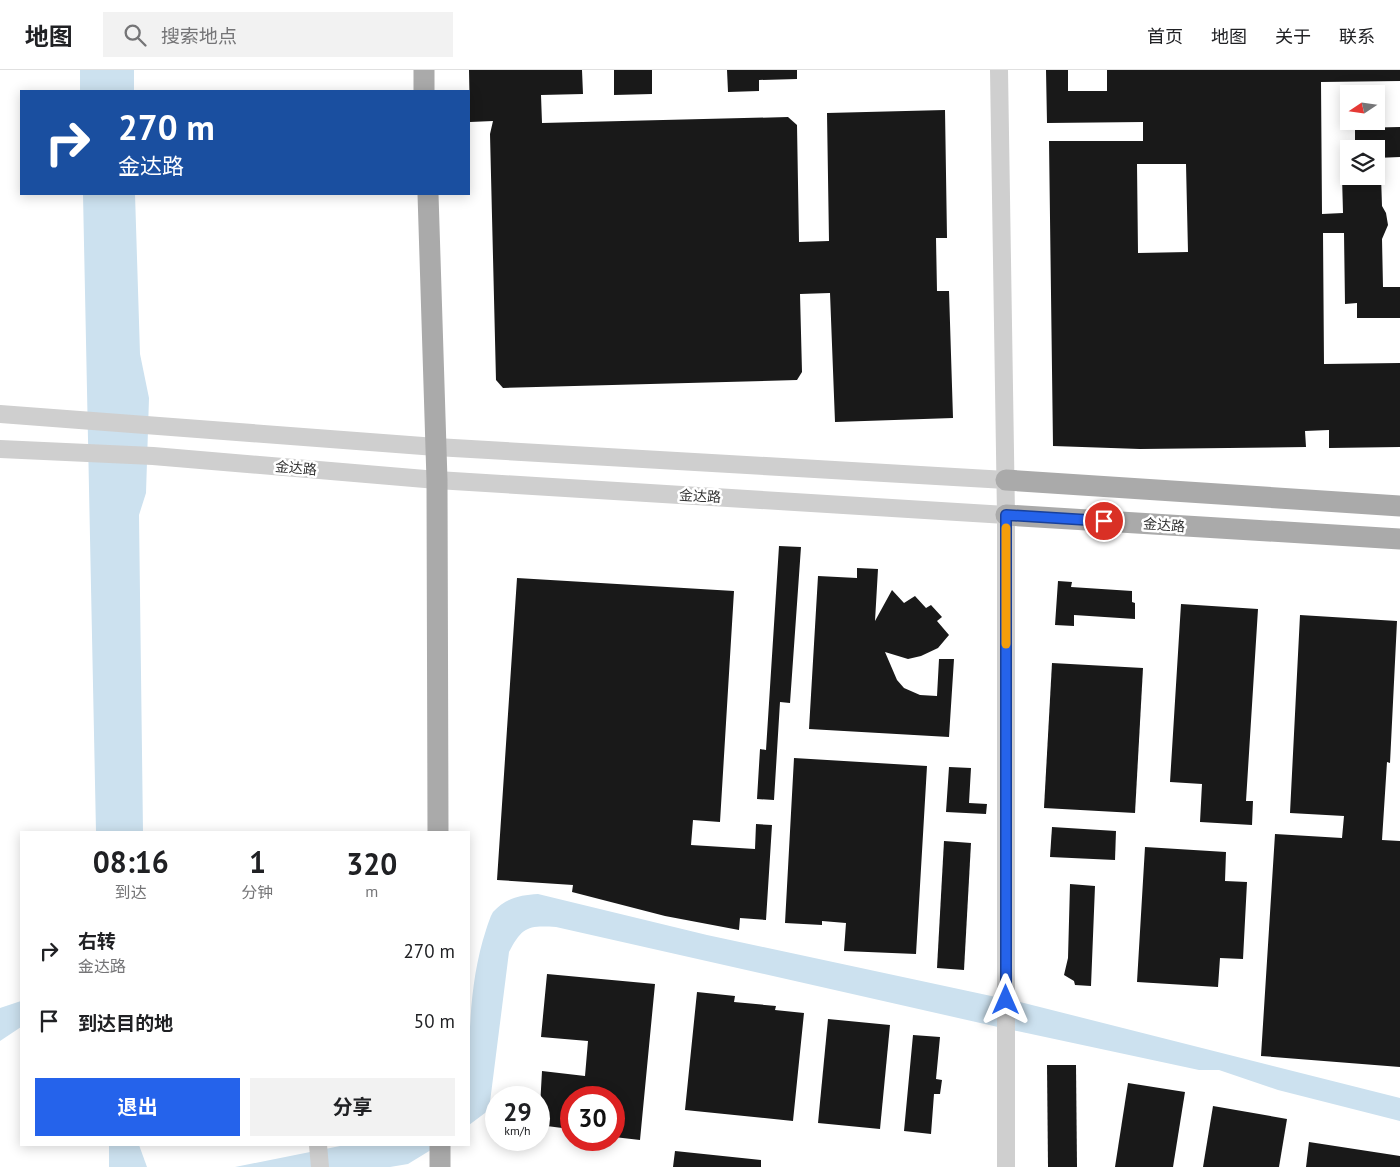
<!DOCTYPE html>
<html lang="zh">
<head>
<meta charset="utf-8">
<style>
	body { margin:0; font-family:"PT Sans","Noto Sans SC",sans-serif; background:#f2f2f2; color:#202124; height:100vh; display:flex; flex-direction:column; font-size:19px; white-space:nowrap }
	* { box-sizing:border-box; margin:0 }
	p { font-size:16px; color:#757577 }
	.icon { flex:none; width:28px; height:28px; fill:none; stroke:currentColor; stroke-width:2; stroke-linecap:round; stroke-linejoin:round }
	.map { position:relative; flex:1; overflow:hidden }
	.details { position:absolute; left:20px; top:761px; width:450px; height:315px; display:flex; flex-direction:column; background:#fff; border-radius:0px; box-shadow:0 2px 12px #0003 }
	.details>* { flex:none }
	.guide { position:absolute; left:20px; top:20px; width:450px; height:105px; border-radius:0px; box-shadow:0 2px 12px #0003; background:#1a4fa0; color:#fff; overflow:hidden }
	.needle { width:32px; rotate:257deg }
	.fabs { position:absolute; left:1340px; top:15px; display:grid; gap:10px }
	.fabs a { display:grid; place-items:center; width:45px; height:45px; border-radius:0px; background:#fff; box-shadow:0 2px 12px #0003; font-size:25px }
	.speed { position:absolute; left:485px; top:1016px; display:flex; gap:10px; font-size:25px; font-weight:700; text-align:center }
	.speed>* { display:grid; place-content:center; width:65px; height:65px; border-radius:50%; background:#fff; box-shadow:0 2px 12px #0003; line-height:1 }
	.speed small { font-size:12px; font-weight:400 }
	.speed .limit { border:8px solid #d22; background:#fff; color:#111 }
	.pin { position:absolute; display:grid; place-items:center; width:42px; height:42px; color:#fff; margin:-21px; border:2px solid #fff; border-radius:50%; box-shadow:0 1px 5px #0007 }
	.me { position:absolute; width:55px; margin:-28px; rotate:0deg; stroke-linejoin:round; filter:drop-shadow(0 0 4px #0008) }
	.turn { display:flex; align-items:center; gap:18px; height:105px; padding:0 15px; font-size:22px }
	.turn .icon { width:65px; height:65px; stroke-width:2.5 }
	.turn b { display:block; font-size:35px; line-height:42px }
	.eta { display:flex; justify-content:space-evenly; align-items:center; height:85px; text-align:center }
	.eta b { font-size:30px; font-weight:700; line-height:35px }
	.primary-button { display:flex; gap:10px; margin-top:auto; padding:10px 15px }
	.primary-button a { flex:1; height:58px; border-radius:0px; background:#2563eb; color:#fff; font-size:20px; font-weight:700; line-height:58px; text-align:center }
	.primary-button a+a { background:#f2f2f2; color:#202124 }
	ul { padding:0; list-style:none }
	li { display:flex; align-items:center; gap:15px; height:70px; padding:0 15px }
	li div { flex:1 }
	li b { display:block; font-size:19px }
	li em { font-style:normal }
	header { display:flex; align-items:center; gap:30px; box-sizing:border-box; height:70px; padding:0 25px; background:#fff; border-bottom:1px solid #e0e0e0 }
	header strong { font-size:24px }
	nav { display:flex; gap:28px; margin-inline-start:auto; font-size:18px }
	.search { width:350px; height:45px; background:#f2f2f2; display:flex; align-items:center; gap:12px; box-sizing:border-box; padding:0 18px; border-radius:0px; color:#757577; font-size:19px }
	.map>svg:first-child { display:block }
	.water { fill:#cce1ef }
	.building { fill:#191919; fill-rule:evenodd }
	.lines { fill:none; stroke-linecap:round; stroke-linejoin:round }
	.minor { stroke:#cfcfcf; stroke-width:18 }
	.major { stroke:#aaa; stroke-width:21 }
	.route-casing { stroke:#184099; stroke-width:12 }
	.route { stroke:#2563eb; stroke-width:9 }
	.slow { stroke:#f59e0b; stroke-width:9 }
	.labels { text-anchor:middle; stroke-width:5; stroke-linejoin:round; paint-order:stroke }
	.street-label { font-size:14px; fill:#323232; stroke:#fff }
</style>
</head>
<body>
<header>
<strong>地图</strong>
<div class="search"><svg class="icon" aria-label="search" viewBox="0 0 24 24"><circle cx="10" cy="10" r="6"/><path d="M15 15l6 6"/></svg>搜索地点</div>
<nav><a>首页</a><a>地图</a><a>关于</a><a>联系</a></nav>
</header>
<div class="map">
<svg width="1400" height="1097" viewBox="0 0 1400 1097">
	<rect width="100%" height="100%" fill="#fff"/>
	<g class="water">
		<rect x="80" y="0" width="54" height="21"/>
		<polygon points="83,124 135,124 140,284 149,328 146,423 139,445 143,762 96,762"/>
		<path d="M538 824 707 865 1024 933 1400 1028V1051L1278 1020 1219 1000H1199L998 957 556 857C528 855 522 857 509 882L489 1040 469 1055C469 991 466 921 486 860 488 854 490 847 493 842 506 828 520 825 538 824Z"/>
		<polygon points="21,931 21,957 0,971 0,938"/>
		<polygon points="109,1075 139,1075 147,1097 109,1097"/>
		<polygon points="345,1075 439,1075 408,1094 390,1097 235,1097"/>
	</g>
	<g class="building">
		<polygon points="469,0 582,0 583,24 541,25 542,53 788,47 797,55 799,172 829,171 827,43 945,40 947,168 936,168 937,221 949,221 953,348 835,352 830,223 800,224 802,302 797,310 503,318 496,310 490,64 493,51 470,52"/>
		<polygon points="614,0 652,0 652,24 614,25"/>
		<polygon points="727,0 797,0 797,9 759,10 759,21 728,22"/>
		<path d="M1046 0H1068V21H1107V0H1400V11L1321 12 1322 144 1343 143 1342 106H1381L1382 136 1386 143 1388 155 1382 169 1383 217H1400V248H1357V233L1345 234 1344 163H1323L1324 294 1400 293V377L1329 378V360L1305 361 1306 377 1140 379 1053 376 1049 71H1143V52L1047 53ZM1137 94H1186L1188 182 1138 183Z"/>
		<polygon points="1400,57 1400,87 1376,88 1376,79 1355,79 1355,58"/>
		<polygon points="779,476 801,477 790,633 780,632 774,730 757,729 760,679 766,680"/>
		<polygon points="857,498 878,499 875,551 892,520 904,533 915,526 926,538 931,535 942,547 937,551 949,565 938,578 921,586 908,589 885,582 897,610 904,618 920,625 937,626 939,589 954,589 949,667 809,659 818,506 857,508"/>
		<polygon points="517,508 734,521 720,752 693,750 691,775 755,779 756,754 772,755 766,850 740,848 739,860 665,846 572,822 573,815 497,810"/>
		<polygon points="1058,511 1072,512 1071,517 1132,521 1132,532 1135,533 1135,549 1074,545 1074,556 1055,555"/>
		<polygon points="1181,534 1258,539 1246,731 1253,731 1252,755 1200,752 1202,714 1170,712"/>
		<polygon points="1300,545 1397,551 1390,693 1387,692 1382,770 1400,771 1400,997 1261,986 1275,764 1342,768 1344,746 1290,743"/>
		<polygon points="1052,593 1143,598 1135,743 1044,738"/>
		<polygon points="794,688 927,696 916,884 844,881 846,853 822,851 822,855 785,853"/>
		<polygon points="949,697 971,698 969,733 987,734 986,744 946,742"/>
		<polygon points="1052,757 1116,761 1115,790 1050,787"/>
		<polygon points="944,771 971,773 964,900 937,898"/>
		<polygon points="1145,777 1226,782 1225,811 1247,812 1243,889 1220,888 1218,917 1137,912"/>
		<polygon points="1070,814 1095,816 1091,916 1075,915 1074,911 1064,905 1068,888"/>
		<polygon points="547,904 655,914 640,1070 614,1067 614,1028 571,1028 570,1059 539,1055 542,1001 585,1006 588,971 541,967"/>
		<polygon points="697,922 735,926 734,932 776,936 775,940 804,943 793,1051 685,1040"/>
		<polygon points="828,949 890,955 880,1059 818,1053"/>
		<polygon points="913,965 940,967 936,1009 942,1010 940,1024 934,1024 931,1064 904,1061"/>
		<polygon points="1047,995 1076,995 1077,1097 1048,1097"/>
		<polygon points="1128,1013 1185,1022 1173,1097 1115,1097"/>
		<polygon points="1213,1036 1287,1049 1279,1097 1203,1097"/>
		<polygon points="1309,1072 1400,1086 1400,1097 1306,1097"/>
		<polygon points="675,1081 761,1090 761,1097 673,1097"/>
	</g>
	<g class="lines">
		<g class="minor">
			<polyline points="999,0 1006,445 1006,1097"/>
			<polyline points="0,344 436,377 1006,410"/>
			<polyline points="0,379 153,386 437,410 1006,445"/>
			<polyline points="318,1075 320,1097"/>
		</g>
		<g class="major">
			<polyline points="424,0 424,21"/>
			<polyline points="428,124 437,410 438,762"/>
			<polyline points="1006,410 1400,436"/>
			<polyline points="1006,445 1400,469"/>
			<polyline points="440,1075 440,1097"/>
		</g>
	</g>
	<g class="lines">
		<g class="route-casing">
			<polyline id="route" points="1006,930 1006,445 1104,451"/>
		</g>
		<use href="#route" class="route"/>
		<polyline class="slow" points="1006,458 1006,574"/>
	</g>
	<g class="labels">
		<g class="street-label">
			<text transform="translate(296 398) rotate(5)" y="5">金达路</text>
			<text transform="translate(700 426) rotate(3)" y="5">金达路</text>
			<text transform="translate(1164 455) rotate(4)" y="5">金达路</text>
		</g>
	</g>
</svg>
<div class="fabs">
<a><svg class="needle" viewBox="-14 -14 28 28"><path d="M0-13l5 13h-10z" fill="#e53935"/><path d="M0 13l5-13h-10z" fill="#757577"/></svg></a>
<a><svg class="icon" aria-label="layers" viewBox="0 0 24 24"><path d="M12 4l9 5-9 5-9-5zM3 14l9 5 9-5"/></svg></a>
</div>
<div class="speed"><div>29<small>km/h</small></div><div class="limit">30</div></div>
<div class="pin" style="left:1104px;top:451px;background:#d93025"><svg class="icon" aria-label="arrive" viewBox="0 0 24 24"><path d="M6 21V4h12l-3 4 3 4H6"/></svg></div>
<svg class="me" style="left:1006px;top:930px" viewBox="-20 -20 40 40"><path d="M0-17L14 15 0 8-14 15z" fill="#2563eb" stroke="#fff" stroke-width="4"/></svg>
<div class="guide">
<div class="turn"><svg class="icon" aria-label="right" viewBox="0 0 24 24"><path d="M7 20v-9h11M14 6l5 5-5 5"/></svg><div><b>270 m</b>金达路</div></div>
</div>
<section class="details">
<div class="eta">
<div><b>08:16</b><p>到达</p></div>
<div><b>1</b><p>分钟</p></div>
<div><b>320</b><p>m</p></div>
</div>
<ul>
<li><svg class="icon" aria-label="right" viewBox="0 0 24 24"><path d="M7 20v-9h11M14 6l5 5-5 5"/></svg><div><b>右转</b><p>金达路</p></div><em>270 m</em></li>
<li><svg class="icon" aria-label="arrive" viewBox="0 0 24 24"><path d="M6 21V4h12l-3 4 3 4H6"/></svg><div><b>到达目的地</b></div><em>50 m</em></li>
</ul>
<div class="primary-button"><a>退出</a><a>分享</a></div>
</section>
</div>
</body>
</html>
